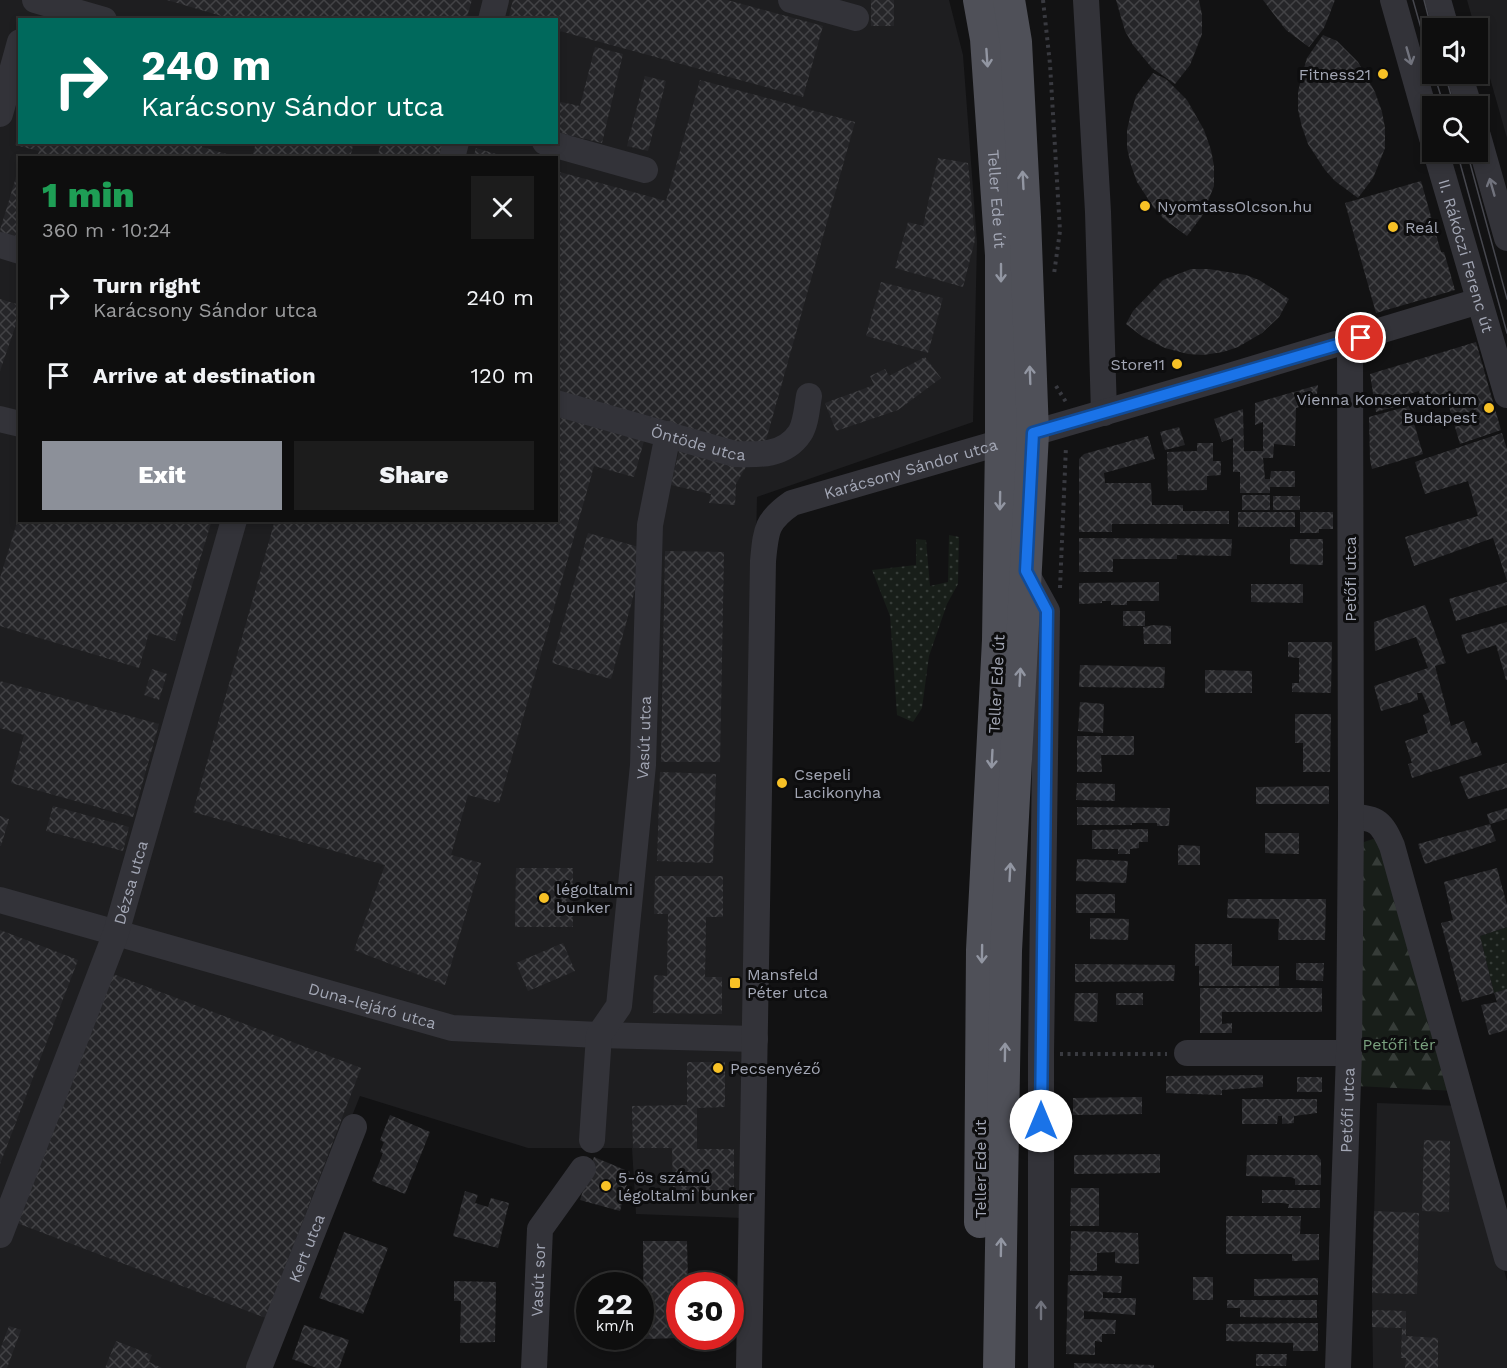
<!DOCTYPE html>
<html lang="en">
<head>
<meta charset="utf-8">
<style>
	body { margin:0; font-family:"Work Sans",sans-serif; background:#1c1c1c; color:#f1f3f6; height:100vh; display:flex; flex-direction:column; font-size:22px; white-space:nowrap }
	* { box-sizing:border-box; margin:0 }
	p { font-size:20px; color:#9b9c9e }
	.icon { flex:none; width:33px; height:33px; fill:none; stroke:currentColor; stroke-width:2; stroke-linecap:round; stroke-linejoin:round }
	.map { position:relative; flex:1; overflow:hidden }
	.panel { position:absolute; left:18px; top:156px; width:540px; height:366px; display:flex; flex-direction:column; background:#0e0e0e; border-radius:0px; box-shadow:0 3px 9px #0003,0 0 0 2px #2e2e2e }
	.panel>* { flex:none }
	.guide { position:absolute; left:18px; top:18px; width:540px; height:126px; border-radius:0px; box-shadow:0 3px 9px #0003,0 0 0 2px #2e2e2e; background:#00695c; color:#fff; overflow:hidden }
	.buttons { position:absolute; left:1422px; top:18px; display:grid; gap:12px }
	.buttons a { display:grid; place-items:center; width:66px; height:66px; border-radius:0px; background:#0e0e0e; box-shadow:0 3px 9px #0003,0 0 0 2px #2e2e2e; font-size:30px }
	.speed { position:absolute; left:576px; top:1272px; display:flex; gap:12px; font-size:30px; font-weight:700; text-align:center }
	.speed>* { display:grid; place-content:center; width:78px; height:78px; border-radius:50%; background:#0e0e0e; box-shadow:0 3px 9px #0003,0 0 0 2px #2e2e2e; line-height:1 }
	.speed small { font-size:15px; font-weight:400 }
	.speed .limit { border:9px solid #d22; background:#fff; color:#111 }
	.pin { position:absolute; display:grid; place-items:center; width:51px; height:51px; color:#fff; margin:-26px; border:3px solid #fff; border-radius:50%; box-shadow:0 2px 6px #0007 }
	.me { position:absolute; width:66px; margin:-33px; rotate:0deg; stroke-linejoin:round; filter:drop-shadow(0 0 4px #0008) }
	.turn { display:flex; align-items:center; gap:21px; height:126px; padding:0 24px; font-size:27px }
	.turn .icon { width:78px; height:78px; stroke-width:2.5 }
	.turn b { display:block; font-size:42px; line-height:51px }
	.round { display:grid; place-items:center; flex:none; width:63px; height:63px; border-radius:0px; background:#1c1c1c }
	.overview { display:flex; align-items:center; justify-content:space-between; height:102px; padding:0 24px }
	h1 { font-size:36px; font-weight:800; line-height:45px; color:#1e9e55 }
	.action { display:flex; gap:12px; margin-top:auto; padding:12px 24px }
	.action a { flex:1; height:69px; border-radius:0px; background:#8c9099; color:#fff; font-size:24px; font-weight:800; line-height:69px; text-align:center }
	.action a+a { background:#1c1c1c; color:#f1f3f6 }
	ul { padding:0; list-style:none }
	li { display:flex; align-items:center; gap:18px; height:78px; padding:0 24px }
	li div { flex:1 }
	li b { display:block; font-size:22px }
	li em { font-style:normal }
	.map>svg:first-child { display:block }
	.built { fill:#1e1e20; fill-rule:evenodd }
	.green { fill:url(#green-dots) }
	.forest { fill:url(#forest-firs) }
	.building { fill:url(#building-cross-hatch) }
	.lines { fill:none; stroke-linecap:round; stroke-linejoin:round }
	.path { stroke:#393a40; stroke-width:4; stroke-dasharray:3 4.5; stroke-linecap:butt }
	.minor { stroke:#333339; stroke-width:26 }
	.major { stroke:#4f5058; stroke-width:32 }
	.tram { stroke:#46474e; stroke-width:1.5 }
	.oneway { stroke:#71737d }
	.oneway2 { stroke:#9296a2 }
	.route-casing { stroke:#114b97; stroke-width:15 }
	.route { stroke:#1a73e8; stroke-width:10 }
	.poi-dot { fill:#f7c126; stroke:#0d0d0e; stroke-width:2 }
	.labels { text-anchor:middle; stroke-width:6; stroke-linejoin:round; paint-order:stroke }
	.poi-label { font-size:16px; fill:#a3a7b5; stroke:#0d0d0e; text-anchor:start }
	.street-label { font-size:16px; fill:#a3a7b5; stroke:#0d0d0e }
	.park-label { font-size:16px; fill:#79a07e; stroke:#0d0d0e }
</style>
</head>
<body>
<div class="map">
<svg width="1507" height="1368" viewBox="0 0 1507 1368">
	<defs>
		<pattern id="green-dots" width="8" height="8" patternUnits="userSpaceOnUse" patternTransform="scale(1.5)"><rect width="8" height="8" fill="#181e19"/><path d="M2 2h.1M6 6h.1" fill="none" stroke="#363c38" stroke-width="1.8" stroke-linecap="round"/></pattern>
		<pattern id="forest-firs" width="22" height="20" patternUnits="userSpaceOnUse" patternTransform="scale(1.5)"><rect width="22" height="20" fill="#181e19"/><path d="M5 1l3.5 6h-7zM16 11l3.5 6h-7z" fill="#363c38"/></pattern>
		<pattern id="building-cross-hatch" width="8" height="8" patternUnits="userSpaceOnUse" patternTransform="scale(1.5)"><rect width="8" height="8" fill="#252528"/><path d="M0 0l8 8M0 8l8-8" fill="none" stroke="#424245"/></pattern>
	</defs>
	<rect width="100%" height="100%" fill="#121213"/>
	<g class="built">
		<path d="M0 0H949L963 55 977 242 973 422 757 497 742 1218 636 1214 632 1148H528L360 1096 251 1368H0ZM20 20H556V142H20ZM20 158H556V520H20Z"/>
		<polygon points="1467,0 1507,0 1507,138 1478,36 1478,28 1475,28"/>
		<polygon points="1377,1103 1462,1106 1507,1281 1507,1368 1373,1368 1372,1293"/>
	</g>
	<g class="green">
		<polygon points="949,535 959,537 958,584 947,604 929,656 922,708 913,722 897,715 890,616 872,570 916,565 916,539 926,540 930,586 948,582"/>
		<polygon points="1507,927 1507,989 1494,993 1480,936"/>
	</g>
	<polygon class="forest" points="1373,839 1382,841 1456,1091 1356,1086 1361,845 1364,842"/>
	<g class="building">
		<polygon points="167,0 472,0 466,20 235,20"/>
		<polygon points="513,0 727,0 823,26 803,97 556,30 556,20 508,20"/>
		<rect x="871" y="0" width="23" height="26"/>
		<polygon points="1116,0 1199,0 1202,15 1202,34 1190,65 1175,84 1152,68 1133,45 1125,31"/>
		<polygon points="1263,0 1335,0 1324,28 1309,47 1286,30"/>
		<polygon points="1323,35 1337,41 1358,62 1375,92 1382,112 1385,128 1385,148 1373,178 1358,198 1335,181 1325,170 1308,144 1302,127 1298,110 1298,92 1302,75 1307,58"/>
		<polygon points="595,47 623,54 602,143 556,132 556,101 580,106"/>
		<polygon points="1153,73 1166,79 1187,100 1204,130 1211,150 1214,166 1214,186 1202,216 1187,236 1164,219 1154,208 1137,182 1131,165 1127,148 1127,130 1131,113 1136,96"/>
		<polygon points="645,76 666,81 648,151 627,146"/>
		<polygon points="700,80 855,122 763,451 556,394 556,171 666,201"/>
		<polygon points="19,132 20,142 203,142 202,147 237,157 37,158 39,151 15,145"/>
		<polygon points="256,142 354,142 350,158 252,158"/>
		<polygon points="381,142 438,142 448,145 444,158 377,158"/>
		<polygon points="476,148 506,157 506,158 473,158"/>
		<polygon points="938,158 968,163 975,240 963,287 895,268 908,222 923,226"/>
		<polygon points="20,164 20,246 0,240 0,230"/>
		<polygon points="1421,181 1441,252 1444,252 1455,290 1376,313 1345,203"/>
		<polygon points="1191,269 1209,269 1246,275 1259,280 1289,299 1279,317 1262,333 1238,347 1223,352 1203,355 1188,354 1165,348 1143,337 1126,324 1133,311 1163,280"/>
		<polygon points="881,282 943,298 928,353 866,336"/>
		<polygon points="0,299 20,305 20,313 0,371"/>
		<polygon points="1476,342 1501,430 1460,444 1447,400 1424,407 1419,391 1402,396 1405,404 1376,412 1370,374"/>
		<polygon points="925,357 941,378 898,410 836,431 825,403 874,385 870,376 885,369 889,376"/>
		<polygon points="1318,385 1316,403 1296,408 1295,446 1274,444 1273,458 1263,458 1265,479 1270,479 1271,471 1295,471 1295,487 1270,487 1270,493 1240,493 1240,472 1233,472 1233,438 1222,442 1214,419 1243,409 1244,451 1263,451 1263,422 1255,425 1255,403"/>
		<polygon points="1409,406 1423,454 1372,469 1370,460 1369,417"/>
		<polygon points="556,416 644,441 634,477 594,466 499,803 468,795 451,855 481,863 445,985 354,950 385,865 193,812 275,520 556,520"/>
		<polygon points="1179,427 1185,445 1165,450 1160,432"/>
		<polygon points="1502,433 1507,449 1507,581 1493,538 1414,566 1405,537 1478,516 1468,481 1425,494 1415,462"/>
		<polygon points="1148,436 1155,459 1104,473 1105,483 1151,483 1152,505 1183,505 1183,511 1229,511 1229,524 1112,524 1112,532 1079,532 1079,459 1084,454"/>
		<polygon points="1197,443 1213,443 1213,461 1221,461 1221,475 1207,476 1207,490 1168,491 1167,452 1197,451"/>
		<polygon points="679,451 747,465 736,484 735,505 709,503 711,494 671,485"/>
		<rect x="1242" y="495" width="28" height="15"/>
		<rect x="1273" y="496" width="27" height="14"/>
		<rect x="1238" y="512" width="57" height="15"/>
		<polygon points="1300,512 1333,512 1333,529 1319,529 1319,533 1300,533"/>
		<polygon points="19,516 20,520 212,520 175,641 149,633 139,668 0,626 0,578"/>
		<polygon points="588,533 646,549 611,679 552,663"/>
		<polygon points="1079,538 1232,539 1231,556 1177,555 1177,559 1113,559 1113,572 1079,572"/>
		<polygon points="1290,539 1323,539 1323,565 1290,564"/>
		<polygon points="665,551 724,552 720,762 661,762"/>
		<polygon points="1159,582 1159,601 1127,601 1127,605 1111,605 1111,601 1102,601 1102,603 1079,604 1079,583"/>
		<polygon points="1507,582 1507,605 1456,621 1449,599"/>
		<polygon points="1251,584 1303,584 1303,603 1251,602"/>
		<polygon points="1425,605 1446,663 1435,666 1451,726 1464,721 1472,744 1477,742 1482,755 1412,778 1408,764 1412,763 1405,741 1428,733 1423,715 1430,712 1422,693 1417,693 1418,700 1381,711 1374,686 1428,668 1416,637 1375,651 1374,622"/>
		<rect x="1123" y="611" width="22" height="15"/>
		<polygon points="1507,622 1507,680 1506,680 1496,645 1467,654 1461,635"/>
		<polygon points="1154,625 1171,626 1171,644 1144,644 1143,627"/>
		<polygon points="1288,642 1332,642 1331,693 1292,692 1292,683 1299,683 1299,658 1288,657"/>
		<polygon points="1080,665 1165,667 1164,688 1079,687"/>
		<polygon points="152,669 167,674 159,700 144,695"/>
		<polygon points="1205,670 1252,671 1252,693 1205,693"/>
		<polygon points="0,681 159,724 133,817 11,783 24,735 0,728"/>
		<polygon points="1080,702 1104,704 1103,733 1078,731"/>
		<polygon points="1295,714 1331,714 1330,772 1303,772 1303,743 1295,743"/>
		<polygon points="1077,736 1134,736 1134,755 1101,755 1102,772 1077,772"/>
		<polygon points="1507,763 1507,788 1468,799 1459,777"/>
		<polygon points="660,772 716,774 713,863 657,861"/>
		<polygon points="1077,783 1115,784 1115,801 1076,800"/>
		<polygon points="1329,786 1329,804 1256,804 1256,787"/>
		<polygon points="53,806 129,827 123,851 46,831"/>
		<polygon points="1077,807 1170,808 1169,826 1157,826 1157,823 1132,823 1132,825 1077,825"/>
		<polygon points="1507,808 1507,819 1490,824 1487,814"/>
		<polygon points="0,816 9,819 1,846 0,846"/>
		<polygon points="1490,824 1496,841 1425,864 1418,844"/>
		<polygon points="1148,829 1148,842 1139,842 1139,848 1130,849 1130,854 1118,854 1118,849 1092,849 1092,830"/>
		<polygon points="1265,833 1299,833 1299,854 1265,853"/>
		<polygon points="1178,845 1200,846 1200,865 1178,865"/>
		<polygon points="1077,859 1128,861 1126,883 1076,881"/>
		<polygon points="516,868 573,868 573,927 515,927"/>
		<polygon points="1497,868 1507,905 1507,927 1480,936 1494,993 1462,1002 1441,923 1453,920 1444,882"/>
		<polygon points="655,876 723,876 723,917 706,917 705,977 722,977 722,1014 653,1013 654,975 667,976 668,914 654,914"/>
		<rect x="1076" y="894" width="39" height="19"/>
		<polygon points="1228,899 1326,899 1325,940 1278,940 1279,919 1227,918"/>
		<polygon points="1090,918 1129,919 1128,940 1090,939"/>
		<polygon points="0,930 78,960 0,1164"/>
		<polygon points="563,943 575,971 528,991 516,963"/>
		<polygon points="1195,944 1232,944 1232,966 1279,966 1279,986 1199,986 1199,966 1195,966"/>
		<polygon points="1296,963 1324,963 1323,981 1296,980"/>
		<polygon points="1075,964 1175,965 1174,981 1075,982"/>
		<polygon points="113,974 361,1068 266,1318 17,1223"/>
		<polygon points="1200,988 1322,988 1322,1012 1222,1012 1222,1024 1232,1023 1232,1033 1200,1033"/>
		<polygon points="1507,989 1507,1030 1489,1035 1481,1005 1497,1002 1494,993"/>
		<polygon points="1075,993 1098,993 1097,1022 1074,1021"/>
		<rect x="1116" y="993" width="27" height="12"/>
		<polygon points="687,1062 725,1062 725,1107 697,1108 697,1149 734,1149 734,1192 673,1192 672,1148 633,1148 632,1106 687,1105"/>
		<polygon points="1263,1075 1263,1087 1222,1090 1222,1095 1166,1093 1166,1076"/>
		<rect x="1297" y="1077" width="25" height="15"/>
		<polygon points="1142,1097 1142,1114 1073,1115 1073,1098"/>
		<polygon points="1242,1099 1317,1099 1317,1113 1294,1116 1294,1123 1282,1124 1282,1116 1278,1116 1277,1124 1242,1124"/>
		<polygon points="390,1115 430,1132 405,1194 372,1181 383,1153 380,1152 384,1142 380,1140"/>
		<polygon points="1424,1140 1450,1141 1449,1212 1422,1211"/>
		<polygon points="1160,1154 1160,1173 1074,1174 1074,1155"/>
		<polygon points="1247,1155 1317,1155 1321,1160 1321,1185 1295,1185 1295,1179 1291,1177 1246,1176"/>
		<polygon points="594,1157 630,1172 620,1211 580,1200"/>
		<polygon points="1071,1188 1099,1188 1099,1226 1070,1226"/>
		<polygon points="1262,1190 1320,1190 1320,1208 1288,1208 1289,1204 1282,1203 1262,1203"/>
		<polygon points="465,1191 478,1195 475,1203 488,1207 491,1198 509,1203 498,1248 453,1236"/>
		<polygon points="1374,1211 1419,1213 1417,1294 1372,1293"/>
		<polygon points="1226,1216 1301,1216 1300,1234 1319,1234 1319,1260 1292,1261 1292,1254 1226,1254"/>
		<polygon points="1071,1231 1138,1233 1139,1264 1115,1263 1115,1252 1097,1253 1097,1271 1070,1271"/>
		<polygon points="344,1232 388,1248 363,1314 319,1298"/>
		<polygon points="643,1241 687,1241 688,1286 680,1286 680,1338 644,1339"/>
		<polygon points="1068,1275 1122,1276 1121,1293 1103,1292 1103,1298 1136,1298 1135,1315 1084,1311 1084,1319 1116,1320 1115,1334 1102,1334 1102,1342 1095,1341 1095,1355 1066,1354"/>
		<rect x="1193" y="1277" width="20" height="23"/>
		<polygon points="1318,1278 1318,1295 1254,1296 1254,1279"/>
		<polygon points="454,1281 496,1282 495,1342 460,1343 461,1301 454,1301"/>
		<polygon points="1227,1300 1317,1300 1317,1318 1240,1317 1240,1308 1227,1308"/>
		<polygon points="1372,1310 1406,1311 1406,1336 1438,1338 1438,1368 1405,1368 1406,1358 1401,1358 1402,1328 1372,1327"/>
		<polygon points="1318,1323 1318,1351 1293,1351 1293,1343 1226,1341 1226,1324"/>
		<polygon points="304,1325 349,1340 339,1368 317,1368 292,1359"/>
		<polygon points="9,1326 21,1330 7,1368 0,1368 0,1350"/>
		<polygon points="116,1341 152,1355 149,1362 162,1368 105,1368"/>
		<polygon points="1256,1354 1287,1354 1286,1366 1256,1366"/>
		<polygon points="1074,1363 1154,1365 1154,1368 1074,1368"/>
	</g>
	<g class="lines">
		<g class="path">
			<polyline points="1043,0 1050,64 1060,231 1054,274"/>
			<polyline points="1056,386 1066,402"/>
			<polyline points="1060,588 1066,446"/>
			<polyline points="1060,1054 1167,1054"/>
		</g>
		<g class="minor">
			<polyline points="35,0 104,20"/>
			<polyline points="791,0 856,18"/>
			<polyline points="1086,0 1098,212 1104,413"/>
			<polyline points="1393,0 1432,138"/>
			<polyline points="1438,0 1446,28"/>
			<polyline points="491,20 496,0"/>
			<polyline points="1459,74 1469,106"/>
			<polyline points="0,114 20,42"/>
			<polyline points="1478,136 1507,238"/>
			<polyline points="545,142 645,170"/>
			<path id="s1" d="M1436 152 1507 395"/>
			<polyline points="452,158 456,142"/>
			<polyline points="0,245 20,251"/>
			<path id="s2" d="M556 403 735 454C758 455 785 456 800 433 806 424 807 407 809 396"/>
			<polyline points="0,419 20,424"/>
			<polyline points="1025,571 1047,611 1041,1054 1041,1368"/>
			<path d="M1351 817C1377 817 1382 823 1392 846L1507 1258"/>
			<path id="s3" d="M0 900 452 1028 599 1035 755 1039"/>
			<polyline points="1187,1053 1349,1053"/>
			<path id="s4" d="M592 1140 599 1035 619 1006 643 765 650 525 668 434"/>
			<path id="s5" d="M0 1235 116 933 234 520"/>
			<path id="s6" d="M259 1368 354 1127"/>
			<path id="s7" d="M534 1368 540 1229 583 1169"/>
			<path id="s8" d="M749 1368 763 561C766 530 766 521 792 503L1226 377 1479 301"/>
			<path id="s9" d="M1338 1368 1349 1053 1351 817 1350 341"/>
		</g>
		<g class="major">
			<path id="s10" d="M979 0 986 39 1001 255V443L998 640 982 950 980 1222"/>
			<polyline points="999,1368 1006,951 1033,433 1025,217 1016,42 1009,0"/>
		</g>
		<g class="tram">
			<polyline points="1413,0 1432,67"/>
			<polyline points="1424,0 1432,31"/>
			<polyline points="1434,74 1444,106"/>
			<polyline points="1445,74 1454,106"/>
			<polyline points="1457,152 1507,333"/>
			<polyline points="1467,152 1507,299"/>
		</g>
	</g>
	<defs><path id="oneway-shaft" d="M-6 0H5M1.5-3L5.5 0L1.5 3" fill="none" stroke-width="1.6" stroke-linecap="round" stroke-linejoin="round" transform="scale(1.5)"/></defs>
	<g class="oneway">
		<use href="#oneway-shaft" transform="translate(1409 56) rotate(74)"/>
		<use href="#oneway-shaft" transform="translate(1492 187) rotate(-106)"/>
		<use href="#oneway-shaft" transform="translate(1041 1310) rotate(-90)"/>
	</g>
	<g class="oneway2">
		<use href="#oneway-shaft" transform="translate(987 58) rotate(86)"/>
		<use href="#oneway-shaft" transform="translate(1023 180) rotate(-93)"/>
		<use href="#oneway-shaft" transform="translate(1001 273) rotate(90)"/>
		<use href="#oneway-shaft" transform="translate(1030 375) rotate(-92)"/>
		<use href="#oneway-shaft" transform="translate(1000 501) rotate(91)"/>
		<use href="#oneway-shaft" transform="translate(1020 677) rotate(-87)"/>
		<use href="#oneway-shaft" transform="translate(992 759) rotate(93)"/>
		<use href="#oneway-shaft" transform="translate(1010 872) rotate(-87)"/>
		<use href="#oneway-shaft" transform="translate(982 954) rotate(91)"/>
		<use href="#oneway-shaft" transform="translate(1005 1052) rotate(-89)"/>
		<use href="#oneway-shaft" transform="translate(1001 1247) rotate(-89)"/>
	</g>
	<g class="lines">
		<g class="route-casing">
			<polyline id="route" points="1041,1121 1047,611 1026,571 1033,433 1361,338"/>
		</g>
		<use href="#route" class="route"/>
	</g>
	<g class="poi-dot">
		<circle cx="1383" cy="74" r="6"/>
		<circle cx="1145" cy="206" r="6"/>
		<circle cx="1393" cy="227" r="6"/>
		<circle cx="1177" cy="364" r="6"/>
		<circle cx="1489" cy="408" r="6"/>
		<circle cx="782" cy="783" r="6"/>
		<circle cx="544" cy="898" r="6"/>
		<rect x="729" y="977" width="12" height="12" rx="3"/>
		<circle cx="718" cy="1068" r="6"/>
		<circle cx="606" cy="1186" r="6"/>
	</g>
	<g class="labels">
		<g class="poi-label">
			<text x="1371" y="80" text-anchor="end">Fitness21</text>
			<text x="1157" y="212">NyomtassOlcson.hu</text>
			<text x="1405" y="233">Reál</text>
			<text x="1165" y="370" text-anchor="end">Store11</text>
			<text x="1477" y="405" text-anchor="end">Vienna Konservatorium<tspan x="1477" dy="18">Budapest</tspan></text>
			<text x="794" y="780">Csepeli<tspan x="794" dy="18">Lacikonyha</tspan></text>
			<text x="556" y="895">légoltalmi<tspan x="556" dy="18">bunker</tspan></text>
			<text x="747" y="980">Mansfeld<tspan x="747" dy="18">Péter utca</tspan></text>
			<text x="730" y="1074">Pecsenyéző</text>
			<text x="618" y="1183">5-ös számú<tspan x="618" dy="18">légoltalmi bunker</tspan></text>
		</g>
		<g class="street-label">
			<text dy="6" stroke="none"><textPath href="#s10" startOffset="200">Teller Ede út</textPath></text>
			<text dy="6" stroke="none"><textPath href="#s1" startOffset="108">II. Rákóczi Ferenc út</textPath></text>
			<text dy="6" stroke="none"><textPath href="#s2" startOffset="148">Öntöde utca</textPath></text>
			<text dy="6" stroke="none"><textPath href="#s8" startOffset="999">Karácsony Sándor utca</textPath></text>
			<text transform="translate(1350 579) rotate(-90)" y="6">Petőfi utca</text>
			<text transform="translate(996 684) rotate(-87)" y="6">Teller Ede út</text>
			<text dy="6" stroke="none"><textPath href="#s4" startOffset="410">Vasút utca</textPath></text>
			<text dy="6" stroke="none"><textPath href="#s5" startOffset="376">Dézsa utca</textPath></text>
			<text dy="6" stroke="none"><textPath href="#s3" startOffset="387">Duna-lejáró utca</textPath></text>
			<text dy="6" stroke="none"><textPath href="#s9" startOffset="258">Petőfi utca</textPath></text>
			<text transform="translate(980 1169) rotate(-90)" y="6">Teller Ede út</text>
			<text dy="6" stroke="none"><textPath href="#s6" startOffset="129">Kert utca</textPath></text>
			<text dy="6" stroke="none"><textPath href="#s7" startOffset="88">Vasút sor</textPath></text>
		</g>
		<g class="park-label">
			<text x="1399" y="1050">Petőfi tér</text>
		</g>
	</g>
</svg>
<div class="buttons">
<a><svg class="icon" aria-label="sound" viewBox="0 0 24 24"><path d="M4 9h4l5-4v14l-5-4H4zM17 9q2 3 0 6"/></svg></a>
<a><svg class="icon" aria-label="search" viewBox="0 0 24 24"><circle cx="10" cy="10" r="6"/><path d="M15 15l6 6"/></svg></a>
</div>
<div class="speed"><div>22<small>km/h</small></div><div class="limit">30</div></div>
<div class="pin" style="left:1361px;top:338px;background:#d93025"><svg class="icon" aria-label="arrive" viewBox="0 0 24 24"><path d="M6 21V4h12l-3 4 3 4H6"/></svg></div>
<svg class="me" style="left:1041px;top:1121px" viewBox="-20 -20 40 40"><circle r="19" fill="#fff"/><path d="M0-13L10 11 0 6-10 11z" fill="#1a73e8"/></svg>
<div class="guide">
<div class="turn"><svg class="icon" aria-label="right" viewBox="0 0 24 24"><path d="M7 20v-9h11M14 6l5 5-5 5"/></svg><div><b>240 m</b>Karácsony Sándor utca</div></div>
</div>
<section class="panel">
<div class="overview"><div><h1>1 min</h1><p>360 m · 10:24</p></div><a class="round"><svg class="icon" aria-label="close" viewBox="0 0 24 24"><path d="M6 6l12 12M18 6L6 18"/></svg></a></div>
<ul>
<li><svg class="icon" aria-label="right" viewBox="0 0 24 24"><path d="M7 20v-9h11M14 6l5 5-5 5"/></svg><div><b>Turn right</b><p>Karácsony Sándor utca</p></div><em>240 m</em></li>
<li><svg class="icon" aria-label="arrive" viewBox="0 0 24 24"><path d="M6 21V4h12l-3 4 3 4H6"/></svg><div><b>Arrive at destination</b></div><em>120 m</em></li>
</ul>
<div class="action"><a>Exit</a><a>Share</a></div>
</section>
</div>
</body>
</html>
